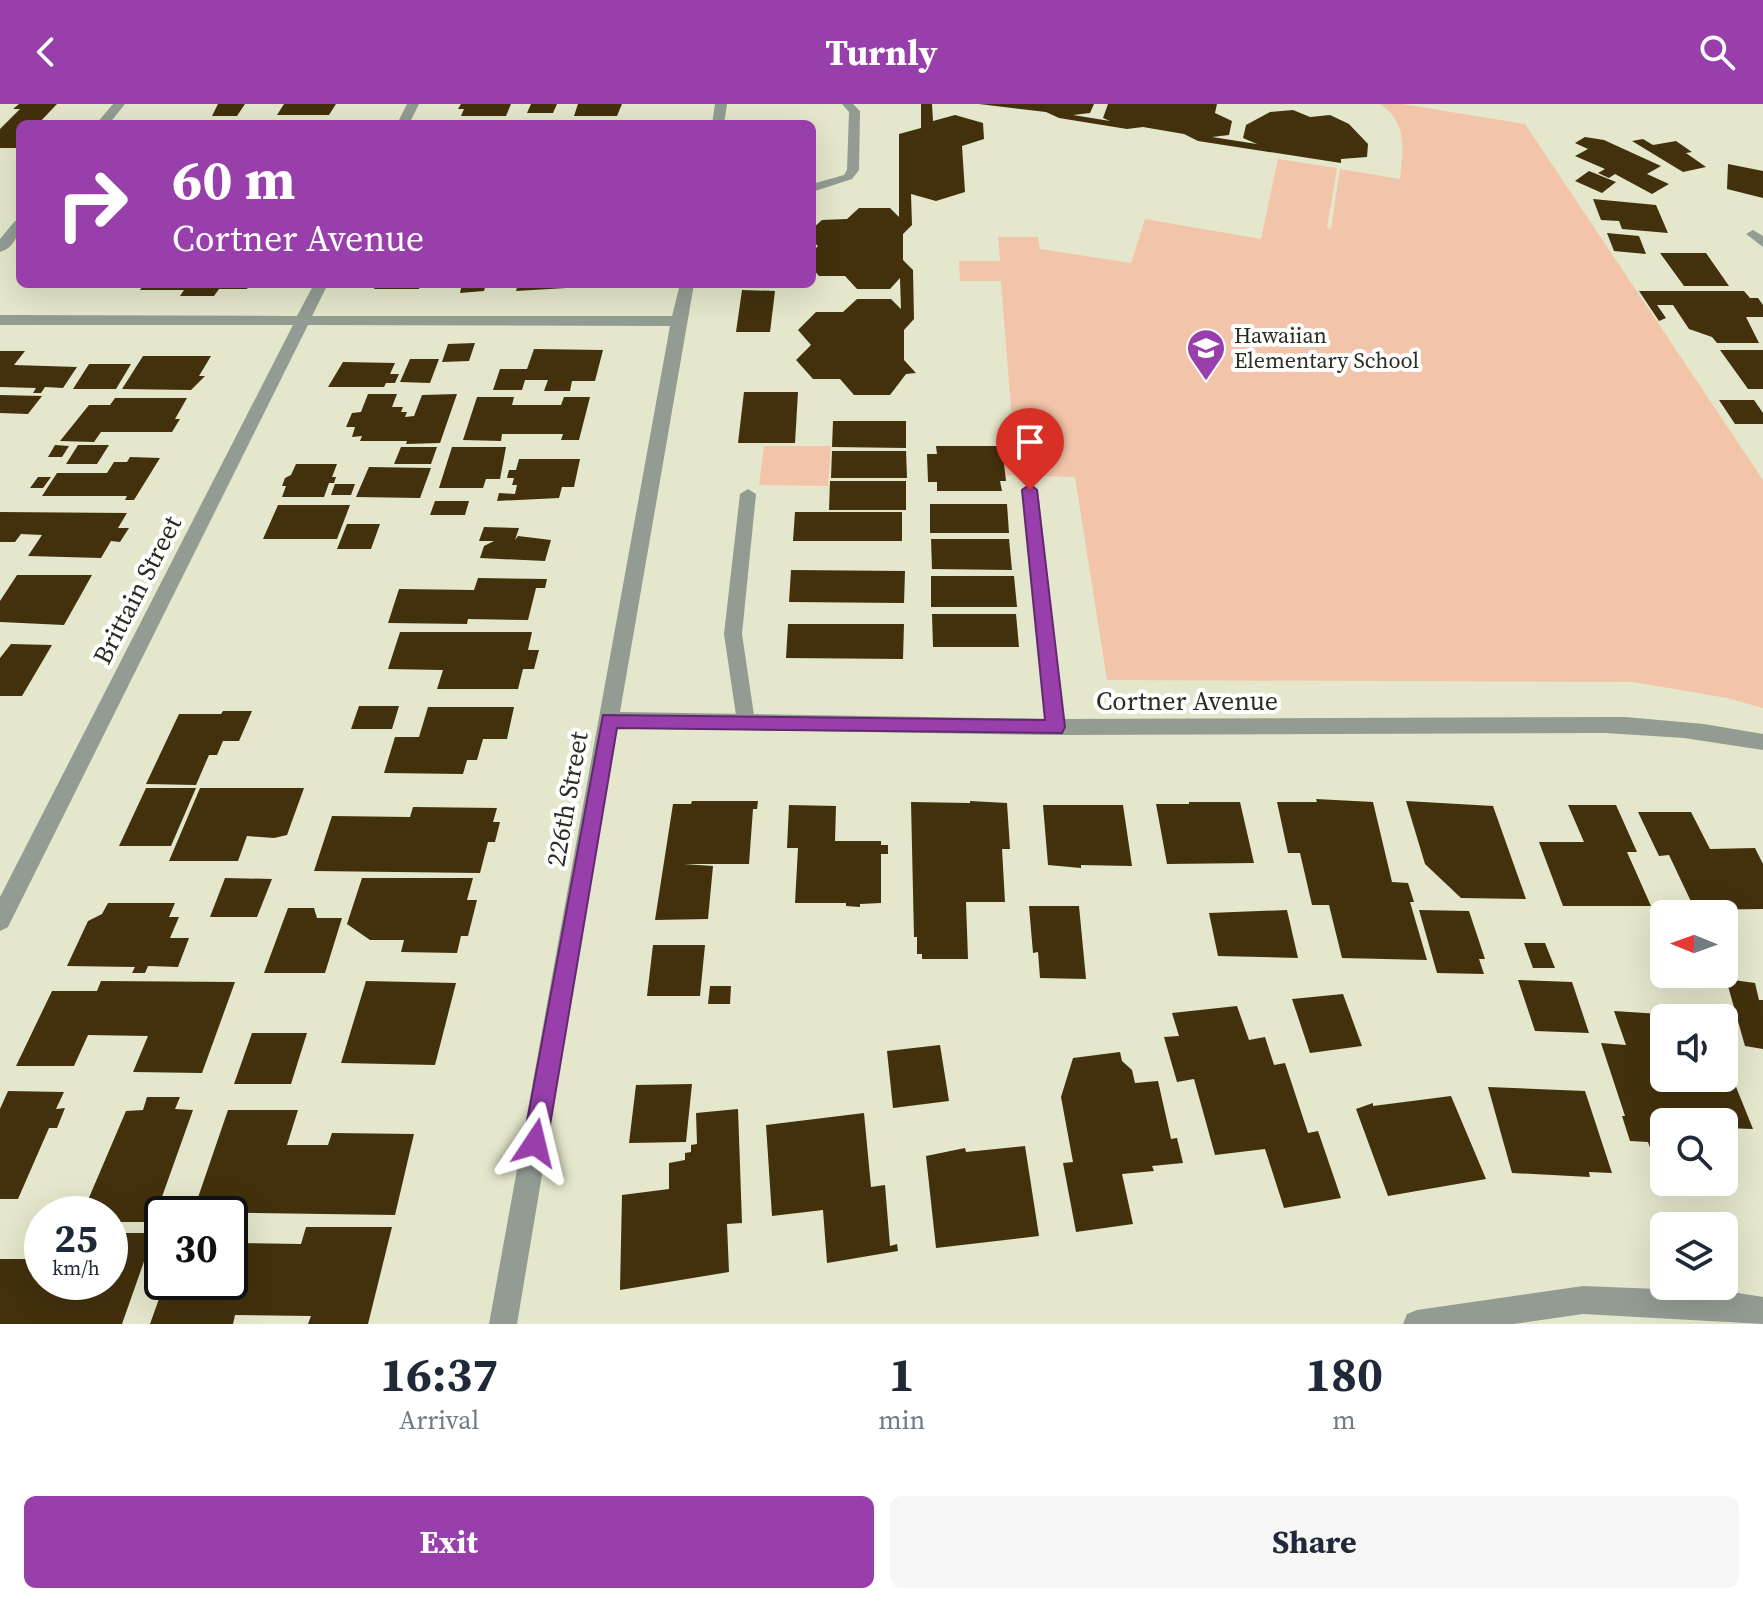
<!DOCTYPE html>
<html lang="en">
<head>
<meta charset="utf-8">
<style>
	body { margin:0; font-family:"Source Serif 4",serif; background:#f6f6f7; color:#1f2937; height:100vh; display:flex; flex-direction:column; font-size:30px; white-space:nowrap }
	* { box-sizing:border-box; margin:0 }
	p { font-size:26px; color:#747a83 }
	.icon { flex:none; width:44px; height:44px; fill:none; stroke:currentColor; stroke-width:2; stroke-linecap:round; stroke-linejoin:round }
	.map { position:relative; height:1220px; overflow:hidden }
	.details { display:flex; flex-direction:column; background:#fff; flex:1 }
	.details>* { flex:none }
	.banner { position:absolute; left:16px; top:16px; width:800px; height:168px; border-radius:12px; box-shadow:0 8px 32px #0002; background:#983fab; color:#fff; overflow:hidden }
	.needle { width:52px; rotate:271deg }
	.buttons { position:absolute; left:1650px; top:796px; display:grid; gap:16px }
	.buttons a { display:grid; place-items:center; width:88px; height:88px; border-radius:12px; background:#fff; box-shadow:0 8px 32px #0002; font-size:40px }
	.speed { position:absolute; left:24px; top:1092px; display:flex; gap:16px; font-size:40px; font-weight:700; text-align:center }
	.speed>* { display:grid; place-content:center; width:104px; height:104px; border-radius:50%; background:#fff; box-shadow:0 8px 32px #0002; line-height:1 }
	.speed small { font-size:20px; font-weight:400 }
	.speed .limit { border:4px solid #111; border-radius:12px; background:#fff; color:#111 }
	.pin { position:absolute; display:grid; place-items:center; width:68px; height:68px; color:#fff; margin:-82px -34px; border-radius:50% 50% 50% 0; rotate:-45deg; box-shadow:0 0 8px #0007 }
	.pin .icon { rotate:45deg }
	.me { position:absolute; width:88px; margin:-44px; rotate:10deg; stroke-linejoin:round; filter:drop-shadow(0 0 6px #0008) }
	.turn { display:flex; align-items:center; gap:28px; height:168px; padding:0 24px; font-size:36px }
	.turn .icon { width:104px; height:104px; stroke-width:2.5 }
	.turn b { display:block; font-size:56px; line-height:68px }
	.eta { display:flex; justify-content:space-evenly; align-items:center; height:136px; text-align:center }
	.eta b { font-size:48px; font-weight:700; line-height:56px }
	.primary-button { display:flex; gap:16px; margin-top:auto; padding:16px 24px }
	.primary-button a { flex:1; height:92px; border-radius:12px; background:#983fab; color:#fff; font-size:32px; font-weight:700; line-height:92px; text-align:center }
	.primary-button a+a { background:#f6f6f7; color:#1f2937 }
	header { display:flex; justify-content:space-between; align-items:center; height:104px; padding:0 24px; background:#983fab; color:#fff; font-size:36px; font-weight:700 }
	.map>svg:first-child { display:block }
	.green { fill:#f2c5ab }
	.building { fill:#43310d }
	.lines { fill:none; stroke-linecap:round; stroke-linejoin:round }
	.service { fill:#939c92; fill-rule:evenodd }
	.minor { fill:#939c92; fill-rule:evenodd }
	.route { fill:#983fab; stroke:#63296f; stroke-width:2 }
	.labels { text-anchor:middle; stroke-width:8; stroke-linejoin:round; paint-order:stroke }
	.far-poi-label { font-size:22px; fill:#2b2c22; stroke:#fff; text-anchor:start }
	.street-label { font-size:26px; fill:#2b2c22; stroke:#fff }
</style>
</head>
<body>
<header><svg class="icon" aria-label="back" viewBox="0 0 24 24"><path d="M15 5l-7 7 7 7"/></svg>Turnly<svg class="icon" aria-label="search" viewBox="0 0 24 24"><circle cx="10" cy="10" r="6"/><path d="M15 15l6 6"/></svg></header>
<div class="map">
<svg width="1763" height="1220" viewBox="0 0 1763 1220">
	<rect width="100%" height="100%" fill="#e4e7cb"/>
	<g class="green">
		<path d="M1380 0H1402L1525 20 1763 376V604L1727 594 1633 578 1107 576 1075 373 1005 371V317H1012L1001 177H960L959 157H1000L998 133H1038L1040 145 1131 159 1145 115 1261 135 1278 55 1337 64 1327 124 1331 125 1340 65 1400 75C1403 44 1408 19 1380 0Z"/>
		<polygon points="764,342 831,342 828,382 759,381"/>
	</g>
	<g class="building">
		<polygon points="19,0 57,0 38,20 20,20 20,40 16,44 0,44 0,25 20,5 13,5"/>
		<polygon points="218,0 245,0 237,12 212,12"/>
		<polygon points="284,0 336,0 329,11 277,11"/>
		<polygon points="461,0 511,0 506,12 461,12 464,5 458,5"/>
		<polygon points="531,0 557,0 553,9 527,9"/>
		<polygon points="578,0 622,0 617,12 574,12"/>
		<polygon points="921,0 932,0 933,17 955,11 983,19 984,35 962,42 965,88 936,97 911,90 912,121 903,130 903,156 913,166 914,215 904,226 904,256 916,269 906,270 890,291 854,291 840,275 813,275 796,256 811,241 798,226 816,208 843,208 857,195 891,195 901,205 900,174 890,185 857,185 845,172 819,172 812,164 812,148 818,142 812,137 812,125 822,116 847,115 859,104 890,104 899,113 899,30 921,24"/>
		<polygon points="979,0 1094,0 1090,9 1073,11 1110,17 1103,14 1108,0 1217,0 1215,9 1232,17 1229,31 1212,33 1257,40 1243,34 1246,21 1270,8 1293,6 1310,13 1330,11 1349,20 1368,40 1367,53 1341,55 1341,59 1198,37 1184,30 1143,23 1127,25 1059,14 1046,8"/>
		<polygon points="279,17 326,17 325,20 277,20"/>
		<polygon points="1585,33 1604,36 1661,62 1647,70 1669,80 1652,90 1615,70 1609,74 1598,69 1605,65 1575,52 1588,45 1575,39"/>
		<polygon points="1643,35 1653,41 1676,37 1692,48 1686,49 1706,63 1683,68 1632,37"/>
		<polygon points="1728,60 1763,67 1763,94 1727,85"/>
		<polygon points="1589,67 1616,78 1602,89 1575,77"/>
		<polygon points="1593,95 1656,101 1668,129 1622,125 1619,117 1601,116"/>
		<polygon points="1607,129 1639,132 1646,150 1614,147"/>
		<polygon points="1660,149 1706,149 1729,182 1684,182"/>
		<polygon points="144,180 250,180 247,185 219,185 214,192 180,192 184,186 140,186"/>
		<polygon points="376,180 421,180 419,185 374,185"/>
		<polygon points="462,180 486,180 484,187 460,189"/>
		<polygon points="518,180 567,180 566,184 516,187"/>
		<polygon points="571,180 621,180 620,183 570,183"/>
		<polygon points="742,186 775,187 770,228 736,228"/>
		<polygon points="1639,187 1744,187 1750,194 1758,194 1763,201 1763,213 1746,213 1759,239 1717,239 1712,233 1689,225 1673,201 1657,201 1666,214 1659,217"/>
		<polygon points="475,239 469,257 442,258 448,240"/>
		<polygon points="534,245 603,246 595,277 572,277 570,287 544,287 548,276 525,276 522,286 493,286 500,265 527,265"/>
		<polygon points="1720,246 1763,246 1763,285 1748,285"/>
		<polygon points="0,247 25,247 14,261 77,263 63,284 45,283 41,289 33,289 36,284 0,283"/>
		<polygon points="143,252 211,252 199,272 205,272 191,286 122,285"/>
		<polygon points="410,255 439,255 430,279 400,278"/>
		<polygon points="343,258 395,259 390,270 399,270 395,279 386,279 384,283 328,283"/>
		<polygon points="89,260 131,260 116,285 73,285"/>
		<polygon points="744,288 798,288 795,339 738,339"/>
		<polygon points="368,290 397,290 392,303 403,303 401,308 407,308 405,313 414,312 422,291 457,290 440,339 406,340 407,337 360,337 362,332 352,333 355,323 346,323 352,309 361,308"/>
		<polygon points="0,291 42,292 28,310 0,309"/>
		<polygon points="477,293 514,293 512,301 561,301 564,293 590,293 579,336 561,336 563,330 502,330 501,337 463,336"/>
		<polygon points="115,294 187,294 175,315 180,315 172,328 101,328 94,338 60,337 89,301 110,301"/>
		<polygon points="1719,296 1754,296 1763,309 1763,320 1735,320"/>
		<polygon points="833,317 906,317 906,344 832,343"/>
		<polygon points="55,341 69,342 62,353 48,353"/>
		<polygon points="78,341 109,341 97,360 66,360"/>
		<polygon points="936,342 999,342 1000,350 1003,350 1006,377 1000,377 1002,387 937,387 937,378 928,378 927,350 937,350"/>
		<polygon points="401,343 437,343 431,360 394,360"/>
		<polygon points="452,343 506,343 500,375 486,375 483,384 439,384"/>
		<polygon points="832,347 906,347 907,374 831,374"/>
		<polygon points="130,353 160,354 134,396 125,396 127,392 42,392 57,369 107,369 114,358 127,358"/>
		<polygon points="519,355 580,355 574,383 562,383 559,394 497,397 499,389 515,390 517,381 512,381 514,374 507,374 509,366 516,366"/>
		<polygon points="296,360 337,360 332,373 336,373 334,379 329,379 324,393 282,393 286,382 282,382 285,374 291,371"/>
		<polygon points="369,363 431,364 420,394 356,393"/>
		<polygon points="38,373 51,373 43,384 30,384"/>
		<polygon points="830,377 906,377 906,406 829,406"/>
		<polygon points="335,380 355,380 351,391 331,391"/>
		<polygon points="435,397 469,397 465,411 430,411"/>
		<polygon points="930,400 1007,400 1009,429 930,429"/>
		<polygon points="278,401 350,401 337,435 263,435"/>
		<polygon points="0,408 127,409 118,424 129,424 120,438 111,437 101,454 28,452 42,431 21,430 15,438 0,438"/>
		<polygon points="795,408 902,408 902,437 793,437"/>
		<polygon points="347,420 380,420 371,445 337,445"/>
		<polygon points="484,423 519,424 515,436 518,432 551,436 545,457 480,454 484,442 494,437 479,437"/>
		<polygon points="931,435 1009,435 1012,466 932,465"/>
		<polygon points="791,466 905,467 904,499 789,498"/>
		<polygon points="17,471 92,471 64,521 0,518 0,497"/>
		<polygon points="931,472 1014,472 1017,503 931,503"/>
		<polygon points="478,474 547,475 545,484 536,484 528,516 468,515 467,520 388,519 399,485 474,486"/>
		<polygon points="932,510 1016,510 1019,543 933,543"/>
		<polygon points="788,520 904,520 903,555 786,554"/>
		<polygon points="400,528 532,528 528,546 539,546 534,565 523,565 518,585 437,585 443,566 388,565"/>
		<polygon points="11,540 52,541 22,592 0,592 0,554"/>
		<polygon points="359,602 399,602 392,625 351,625"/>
		<polygon points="428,603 514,603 507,635 483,635 477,656 467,656 463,670 384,669 395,633 419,633"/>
		<polygon points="223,607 252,607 239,637 223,637 217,651 209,651 196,681 146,680 179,610 221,610"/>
		<polygon points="146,684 196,684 171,742 119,742"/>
		<polygon points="200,684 304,684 287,731 274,734 247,732 238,757 169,757"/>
		<polygon points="1316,695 1373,698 1392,778 1408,779 1414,798 1410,798 1427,856 1342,854 1329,801 1312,801 1300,749 1288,749 1277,698 1317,698"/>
		<polygon points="692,697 758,697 757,705 753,705 749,760 684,760 713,762 708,815 655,816 673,700 691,700"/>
		<polygon points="970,697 1007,699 1010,745 1002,745 1005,798 966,798 968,855 922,855 922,850 917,850 917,833 914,833 911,698 970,699"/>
		<polygon points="1406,697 1493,702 1526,795 1461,794 1425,760"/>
		<polygon points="1189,698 1240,698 1254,759 1167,760 1156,700 1189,700"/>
		<polygon points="789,701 836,702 835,737 881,737 881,741 888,741 888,750 881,750 881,799 860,800 860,803 846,802 846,799 795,799 798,744 787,744"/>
		<polygon points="1043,701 1123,701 1132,762 1081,761 1081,764 1048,761"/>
		<polygon points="1568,701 1616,701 1637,748 1627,748 1651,802 1563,802 1539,738 1584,738"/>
		<polygon points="413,703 497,704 493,718 500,718 495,738 488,738 480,769 314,767 332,712 410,713"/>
		<polygon points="1638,708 1691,708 1710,745 1755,744 1763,760 1763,805 1695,806 1669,751 1659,752"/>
		<polygon points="225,774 272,775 257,813 210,813"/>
		<polygon points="362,774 473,774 467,796 477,796 468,832 461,832 457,849 401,848 404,836 370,836 347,820"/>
		<polygon points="108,799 175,799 169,813 179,813 170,834 189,834 178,863 148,862 145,869 132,869 135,863 67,862 88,817 102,810"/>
		<polygon points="1029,802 1079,802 1086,875 1040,874 1038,848 1033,849"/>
		<polygon points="288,804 314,804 317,814 342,814 325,869 264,869"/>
		<polygon points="1287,806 1298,854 1218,852 1209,809"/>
		<polygon points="1419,806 1469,807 1485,855 1479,855 1484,870 1437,869"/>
		<polygon points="1524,839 1545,839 1555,864 1533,864"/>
		<polygon points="653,841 705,841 700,892 647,892"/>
		<polygon points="1726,875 1755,879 1759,896 1763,896 1763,945 1745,942"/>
		<polygon points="1518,876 1572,878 1589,929 1535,927"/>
		<polygon points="101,877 235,878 202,969 133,968 148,932 88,931 74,962 16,962 52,887 97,887"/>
		<polygon points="366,877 456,879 435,961 341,959"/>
		<polygon points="710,882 731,882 730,900 708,900"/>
		<polygon points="1343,890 1362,942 1310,949 1292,895"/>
		<polygon points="1237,902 1249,936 1265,933 1274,961 1285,959 1308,1029 1318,1027 1341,1094 1284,1104 1265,1045 1215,1051 1194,975 1177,978 1164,933 1179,932 1172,909"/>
		<polygon points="1614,907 1691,912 1691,914 1664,914 1664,974 1724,974 1724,953 1753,1025 1724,1024 1724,1018 1664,1018 1664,1068 1659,1068 1648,1038 1630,1037 1622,1012 1625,1012 1601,939 1626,941"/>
		<polygon points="252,929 307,929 291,980 234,980"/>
		<polygon points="940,941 949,997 893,1004 887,947"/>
		<polygon points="1120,948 1122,957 1132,966 1135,979 1158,977 1171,1035 1177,1034 1183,1059 1152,1062 1154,1067 1122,1070 1133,1120 1076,1128 1063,1059 1073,1058 1061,993 1073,954"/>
		<polygon points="692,980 686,1038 629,1039 636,981"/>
		<polygon points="1488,983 1585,987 1612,1069 1589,1068 1590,1073 1512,1069"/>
		<polygon points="8,987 64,988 56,1005 65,1004 57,1024 49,1024 18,1095 0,1095 0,1005"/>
		<polygon points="1451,992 1486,1075 1388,1092 1356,1005 1373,999 1373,1002"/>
		<polygon points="147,993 180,993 175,1005 193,1006 153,1118 110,1118 110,1110 82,1110 126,1007 143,1006"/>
		<polygon points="738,1005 742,1119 727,1120 729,1168 620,1186 622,1091 669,1085 669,1059 685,1056 685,1049 691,1048 691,1041 697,1040 696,1009"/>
		<polygon points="228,1006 298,1006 287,1041 328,1041 332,1029 414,1030 395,1111 193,1108"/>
		<polygon points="864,1009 871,1083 885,1081 890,1142 897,1140 898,1147 827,1159 823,1106 772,1112 766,1021"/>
		<polygon points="1025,1042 1039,1132 936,1144 926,1052 965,1044 966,1048"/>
		<polygon points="306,1123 392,1123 368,1220 308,1220 311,1212 235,1211 233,1220 150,1220 165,1178 230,1178 230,1139 301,1140"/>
		<polygon points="110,1129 154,1129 122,1220 0,1220 0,1155 42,1155 42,1178 110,1178"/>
	</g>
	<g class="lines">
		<g class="service">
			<polygon points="842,0 853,0 860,7 859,66 852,75 812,88 812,80 844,71 847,66 849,8"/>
			<polygon points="1030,381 1038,386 1064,623 1061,628 1049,628 1046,623 1022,386"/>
			<polygon points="748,385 756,390 742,530 755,618 752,623 740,623 737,618 724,530 740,390"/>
		</g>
		<g class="minor">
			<polygon points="113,0 125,0 109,20 96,20"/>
			<polygon points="407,0 419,0 409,20 397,20"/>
			<polygon points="715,0 727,0 724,20 712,20"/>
			<path d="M20 116C20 129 14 144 0 148V135L15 117Z"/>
			<polygon points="1753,126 1763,132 1763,143 1746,130"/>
			<polygon points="314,180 328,180 312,212 672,212 680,180 694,180 620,608 1055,615 1625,613 1704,620 1763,630 1763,646 1684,634 1605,629 1055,631 617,624 517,1220 489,1220 670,222 308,221 8,823 0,827 0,793 293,221 0,221 0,211 297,212"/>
			<polygon points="1583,1182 1732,1188 1763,1193 1763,1220 1583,1210 1513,1220 1403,1220 1407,1210 1417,1206"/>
		</g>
	</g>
	<polygon class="route" points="1030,380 1037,386 1065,623 1062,629 617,624 547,1039 543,1047 535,1050 527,1047 523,1039 603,611 1045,616 1022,386"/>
	<defs>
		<g id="school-pin" transform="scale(2)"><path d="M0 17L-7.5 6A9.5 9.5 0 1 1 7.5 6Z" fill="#983fab" stroke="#fff"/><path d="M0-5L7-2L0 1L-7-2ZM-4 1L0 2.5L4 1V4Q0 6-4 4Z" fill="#fff"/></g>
	</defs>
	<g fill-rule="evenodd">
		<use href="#school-pin" x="1206" y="244"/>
	</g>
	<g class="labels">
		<g class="far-poi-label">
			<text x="1234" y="239">Hawaiian<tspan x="1234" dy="25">Elementary School</tspan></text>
		</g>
		<g class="street-label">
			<text transform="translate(137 486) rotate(-63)" y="9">Brittain Street</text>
			<text x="1187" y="606">Cortner Avenue</text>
			<text transform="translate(567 695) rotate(-80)" y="9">226th Street</text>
		</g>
	</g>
</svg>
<div class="buttons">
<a><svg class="needle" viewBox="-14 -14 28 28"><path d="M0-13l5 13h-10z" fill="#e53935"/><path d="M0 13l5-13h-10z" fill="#747a83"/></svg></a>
<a><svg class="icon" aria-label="sound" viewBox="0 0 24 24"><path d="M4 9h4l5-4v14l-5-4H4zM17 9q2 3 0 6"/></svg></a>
<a><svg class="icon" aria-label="search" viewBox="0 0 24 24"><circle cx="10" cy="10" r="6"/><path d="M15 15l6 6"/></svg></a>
<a><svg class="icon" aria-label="layers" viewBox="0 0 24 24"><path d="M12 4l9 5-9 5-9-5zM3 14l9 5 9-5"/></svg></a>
</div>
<div class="speed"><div>25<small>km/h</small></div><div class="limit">30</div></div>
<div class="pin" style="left:1030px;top:386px;background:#d93025"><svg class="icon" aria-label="arrive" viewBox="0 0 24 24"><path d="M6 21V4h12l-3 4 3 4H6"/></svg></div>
<svg class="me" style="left:535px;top:1039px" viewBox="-20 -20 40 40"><path d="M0-17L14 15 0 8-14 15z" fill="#983fab" stroke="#fff" stroke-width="4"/></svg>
<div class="banner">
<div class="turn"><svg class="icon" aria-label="right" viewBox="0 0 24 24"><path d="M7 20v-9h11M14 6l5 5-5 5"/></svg><div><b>60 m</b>Cortner Avenue</div></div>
</div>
</div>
<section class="details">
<div class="eta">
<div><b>16:37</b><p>Arrival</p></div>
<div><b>1</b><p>min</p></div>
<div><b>180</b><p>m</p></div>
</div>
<div class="primary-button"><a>Exit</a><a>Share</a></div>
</section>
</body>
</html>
